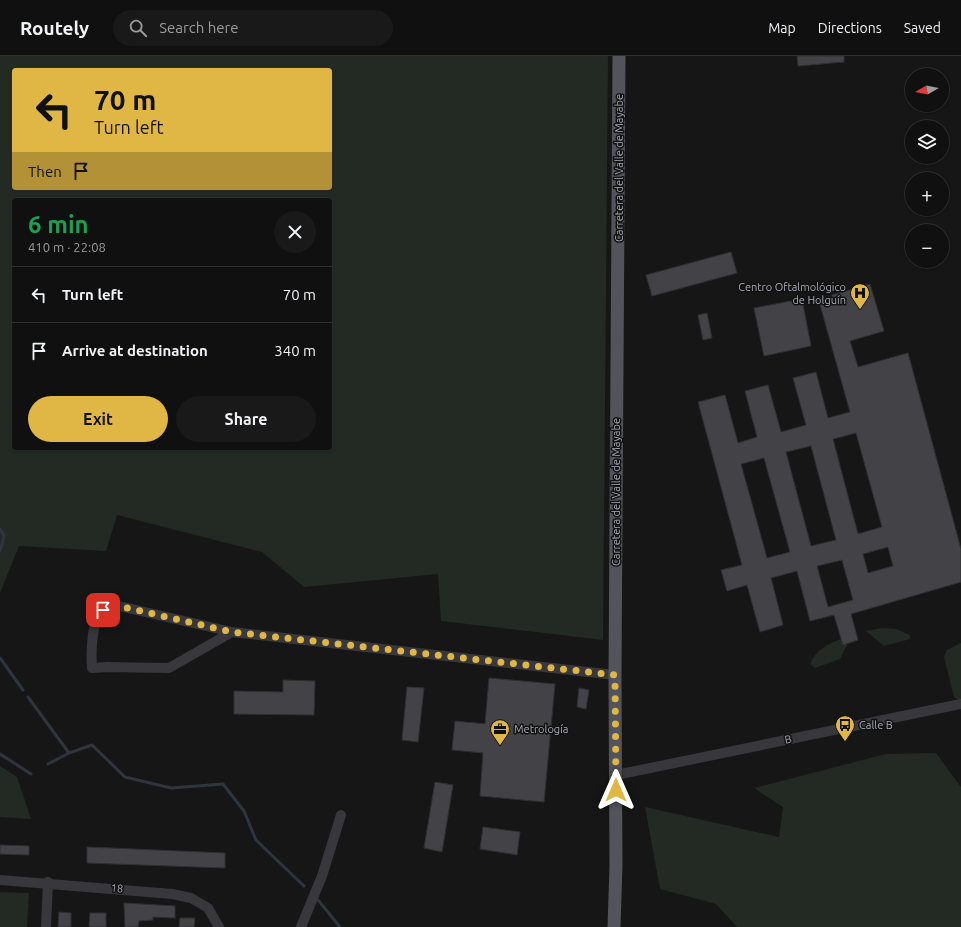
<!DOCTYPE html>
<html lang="en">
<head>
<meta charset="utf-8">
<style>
	body { margin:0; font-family:Ubuntu,sans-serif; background:#19191a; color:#f1f3f6; height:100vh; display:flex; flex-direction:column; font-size:15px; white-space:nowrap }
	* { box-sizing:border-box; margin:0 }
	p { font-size:13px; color:#9c9d9f }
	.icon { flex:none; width:22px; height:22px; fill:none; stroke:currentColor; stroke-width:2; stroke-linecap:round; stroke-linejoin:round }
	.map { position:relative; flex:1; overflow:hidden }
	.drawer { position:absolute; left:12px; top:142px; width:320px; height:252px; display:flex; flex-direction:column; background:#101011; border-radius:4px; box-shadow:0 1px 3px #0004,0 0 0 1px #303031 }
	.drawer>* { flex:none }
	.banner { position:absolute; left:12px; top:12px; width:320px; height:122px; border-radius:4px; box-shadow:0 1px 3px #0004,0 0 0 1px #303031; background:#e0b645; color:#111; overflow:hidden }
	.needle { width:26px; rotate:261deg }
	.controls { position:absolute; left:905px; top:12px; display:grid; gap:8px }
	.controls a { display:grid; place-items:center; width:44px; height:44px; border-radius:50%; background:#101011; box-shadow:0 1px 3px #0004,0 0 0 1px #303031; font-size:20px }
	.pin { position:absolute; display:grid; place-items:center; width:34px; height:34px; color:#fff; margin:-17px; border-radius:8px; box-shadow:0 2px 6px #0006 }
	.me { position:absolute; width:44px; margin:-22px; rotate:0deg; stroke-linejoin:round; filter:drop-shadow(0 0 3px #0008) }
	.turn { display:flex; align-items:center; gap:14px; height:84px; padding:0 16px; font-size:18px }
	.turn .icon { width:52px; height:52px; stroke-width:2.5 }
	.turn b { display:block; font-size:28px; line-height:34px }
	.then { display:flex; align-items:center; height:38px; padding:0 16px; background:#0003; gap:8px; font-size:15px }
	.round { display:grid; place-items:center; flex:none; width:42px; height:42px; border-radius:21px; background:#19191a }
	.overview { display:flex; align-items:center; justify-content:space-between; height:68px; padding:0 16px }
	h1 { font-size:24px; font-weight:700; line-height:30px; color:#1e9e55 }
	.action { display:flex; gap:8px; margin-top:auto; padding:8px 16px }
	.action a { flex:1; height:46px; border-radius:24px; background:#e0b645; color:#111; font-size:16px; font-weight:700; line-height:46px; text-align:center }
	.action a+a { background:#19191a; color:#f1f3f6 }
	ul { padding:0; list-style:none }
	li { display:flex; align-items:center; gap:12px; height:56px; padding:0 16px; border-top:1px solid #303031 }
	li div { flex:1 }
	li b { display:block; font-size:15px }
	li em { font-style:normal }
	header { display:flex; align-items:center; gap:24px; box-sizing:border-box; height:56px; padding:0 20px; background:#101011; border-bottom:1px solid #303031 }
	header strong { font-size:19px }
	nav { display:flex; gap:22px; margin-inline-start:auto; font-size:14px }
	.search { width:280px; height:36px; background:#19191a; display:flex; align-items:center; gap:10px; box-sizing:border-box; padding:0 14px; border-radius:22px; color:#9c9d9f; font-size:15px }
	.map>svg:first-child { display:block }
	.green { fill:#222a23; fill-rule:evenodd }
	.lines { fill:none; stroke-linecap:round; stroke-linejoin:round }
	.stream { stroke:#2f353c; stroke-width:3 }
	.building { fill:#434347; stroke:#303033; fill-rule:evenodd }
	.minor { stroke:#37373c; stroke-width:10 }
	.major { stroke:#53545b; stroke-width:13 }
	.route { stroke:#e0b645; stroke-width:7; stroke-dasharray:0 12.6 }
	.labels { text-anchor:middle; stroke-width:3; stroke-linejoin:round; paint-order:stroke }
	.street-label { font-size:11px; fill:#a9acb6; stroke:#111112 }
	.poi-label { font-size:11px; fill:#a9acb6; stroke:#111112; text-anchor:start }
</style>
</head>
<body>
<header>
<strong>Routely</strong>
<div class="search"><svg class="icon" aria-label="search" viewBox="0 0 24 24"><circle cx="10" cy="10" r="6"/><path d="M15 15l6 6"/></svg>Search here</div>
<nav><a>Map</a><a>Directions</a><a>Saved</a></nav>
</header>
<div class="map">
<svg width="961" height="871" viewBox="0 0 961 871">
	<rect width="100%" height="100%" fill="#161617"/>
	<g class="green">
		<path d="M0 0H608L603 584 441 565 438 518 304 531 262 496 117 459 106 495 19 490 0 537ZM14 14H330V132H14ZM14 144H330V392H14Z"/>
		<polygon points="882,572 896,573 910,579 910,583 884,590 866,575"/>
		<path d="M841 583 843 589 848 587 840 603 815 612 810 608C816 594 827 588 841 583Z"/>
		<polygon points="961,587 961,645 960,645 954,641 944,601 947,594"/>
		<polygon points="936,697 961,731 961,871 737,871 716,848 660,833 645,751 779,781 783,751 754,732 886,698"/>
		<polygon points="0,710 17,721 31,763 0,761"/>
		<polygon points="0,836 29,837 27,871 0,871"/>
	</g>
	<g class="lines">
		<g class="stream">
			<polyline points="0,473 4,480 0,495"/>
			<polyline points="0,602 23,634"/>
			<polyline points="28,641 69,697"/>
			<polyline points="0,698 31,718"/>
			<polyline points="48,708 69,697 92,689 125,721 171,732 223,728 244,755 256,784 304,830"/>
			<polyline points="318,844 340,871"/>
		</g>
	</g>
	<g class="building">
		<polygon points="797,0 844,0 844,6 798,10"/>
		<polygon points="731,196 737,217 652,240 646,219"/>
		<path d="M870 228 884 275 850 285 858 311 908 297 961 493V526L851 558 858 584 843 589 834 559 810 565 797 515 771 522 783 569 760 576 747 529 727 535 721 514 742 509 698 346 725 339 738 387 757 381 745 335 768 329 781 376 806 369 793 322 816 316 828 362 850 356 819 245 832 241V239ZM856 377 882 471 858 478 833 383ZM811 390 836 484 811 490 786 396ZM764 402 790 496 767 502 741 408ZM888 491 893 510 868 517 863 498ZM842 504 853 544 828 551 817 510Z"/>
		<polygon points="802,243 811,290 764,300 754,252"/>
		<polygon points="707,257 712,282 703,284 698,259"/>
		<polygon points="489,622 555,628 544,746 480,740 483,697 452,694 455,665 485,668"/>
		<polygon points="283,624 315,625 314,659 234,658 234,635 283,636"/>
		<polygon points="407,631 424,632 418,686 402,684"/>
		<polygon points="579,632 589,634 586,653 577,651"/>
		<polygon points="435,726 453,729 442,796 424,792"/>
		<polygon points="483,771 520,776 517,799 480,793"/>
		<polygon points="0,789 29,790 29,799 0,798"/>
		<polygon points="87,791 225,797 225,812 87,807"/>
		<polygon points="124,847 175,850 175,862 153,861 153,864 139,865 138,871 125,871"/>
		<polygon points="59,856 71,857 71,871 58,871"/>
		<polygon points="90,857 106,857 106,871 89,871"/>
		<polygon points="180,862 195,862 194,871 179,871"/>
	</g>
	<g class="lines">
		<g class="minor">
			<path d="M232 576 169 612 107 611 92 612C91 598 91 564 103 554 108 550 114 550 119 550L232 576 615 619"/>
			<polyline points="616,719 961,648"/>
			<polyline points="0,824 172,838 191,842 208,852 219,871"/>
			<polyline points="46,871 48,826"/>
			<polyline points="301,871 322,820 341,759"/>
		</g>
		<polyline class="major" points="614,871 616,810 615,619 619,0"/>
	</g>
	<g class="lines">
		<polyline class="route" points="103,554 110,551 119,550 232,576 615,619 616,734"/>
	</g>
	<defs>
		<g id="hospital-pin" transform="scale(1)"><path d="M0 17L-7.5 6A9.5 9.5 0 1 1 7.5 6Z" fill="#e0b645" stroke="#111112"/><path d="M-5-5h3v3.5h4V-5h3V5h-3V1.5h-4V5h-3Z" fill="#111"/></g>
		<g id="bus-pin" transform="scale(1)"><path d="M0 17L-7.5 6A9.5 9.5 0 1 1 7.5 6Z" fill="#e0b645" stroke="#111112"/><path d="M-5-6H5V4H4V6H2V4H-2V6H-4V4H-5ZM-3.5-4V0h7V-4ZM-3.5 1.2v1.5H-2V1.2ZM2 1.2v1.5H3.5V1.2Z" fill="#111"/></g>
		<g id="office-pin" transform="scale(1)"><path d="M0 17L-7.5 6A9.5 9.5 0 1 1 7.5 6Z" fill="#e0b645" stroke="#111112"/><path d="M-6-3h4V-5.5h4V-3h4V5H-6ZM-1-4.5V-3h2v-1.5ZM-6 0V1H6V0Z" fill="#111"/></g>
	</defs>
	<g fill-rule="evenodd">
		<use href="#hospital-pin" x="860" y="237"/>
		<use href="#bus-pin" x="845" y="669"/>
		<use href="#office-pin" x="500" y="673"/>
	</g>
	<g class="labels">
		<g class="street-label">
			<text transform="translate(619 112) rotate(-90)" y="4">Carretera del Valle de Mayabe</text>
			<text transform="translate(616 436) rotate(-90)" y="4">Carretera del Valle de Mayabe</text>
			<text transform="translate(788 683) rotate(-12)" y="4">B</text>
			<text transform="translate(117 832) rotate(5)" y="4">18</text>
		</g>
		<g class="poi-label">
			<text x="846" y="235" text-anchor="end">Centro Oftalmológico<tspan x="846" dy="13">de Holguín</tspan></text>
			<text x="859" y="673">Calle B</text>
			<text x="514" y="677">Metrología</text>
		</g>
	</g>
</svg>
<div class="controls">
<a><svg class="needle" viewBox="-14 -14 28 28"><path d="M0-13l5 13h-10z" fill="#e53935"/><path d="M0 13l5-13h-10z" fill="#9c9d9f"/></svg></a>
<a><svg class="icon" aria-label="layers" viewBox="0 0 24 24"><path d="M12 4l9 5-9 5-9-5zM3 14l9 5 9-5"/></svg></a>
<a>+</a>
<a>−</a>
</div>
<div class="pin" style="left:103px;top:554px;background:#d93025"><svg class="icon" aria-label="arrive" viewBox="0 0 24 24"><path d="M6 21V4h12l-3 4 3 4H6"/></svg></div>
<svg class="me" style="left:616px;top:734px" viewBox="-20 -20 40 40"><path d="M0-17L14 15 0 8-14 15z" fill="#e0b645" stroke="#fff" stroke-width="4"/></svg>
<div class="banner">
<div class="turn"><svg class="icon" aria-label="left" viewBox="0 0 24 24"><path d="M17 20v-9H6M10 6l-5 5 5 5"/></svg><div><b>70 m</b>Turn left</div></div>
<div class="then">Then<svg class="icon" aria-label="arrive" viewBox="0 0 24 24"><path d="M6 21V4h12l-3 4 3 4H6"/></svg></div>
</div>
<section class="drawer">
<div class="overview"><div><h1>6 min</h1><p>410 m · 22:08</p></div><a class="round"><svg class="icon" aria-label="close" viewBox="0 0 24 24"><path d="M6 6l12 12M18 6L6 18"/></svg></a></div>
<ul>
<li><svg class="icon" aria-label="left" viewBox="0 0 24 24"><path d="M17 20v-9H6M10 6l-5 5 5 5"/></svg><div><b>Turn left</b></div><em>70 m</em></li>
<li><svg class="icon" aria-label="arrive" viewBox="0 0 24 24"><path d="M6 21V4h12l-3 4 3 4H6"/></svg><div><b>Arrive at destination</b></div><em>340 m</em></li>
</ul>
<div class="action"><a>Exit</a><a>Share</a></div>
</section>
</div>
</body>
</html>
